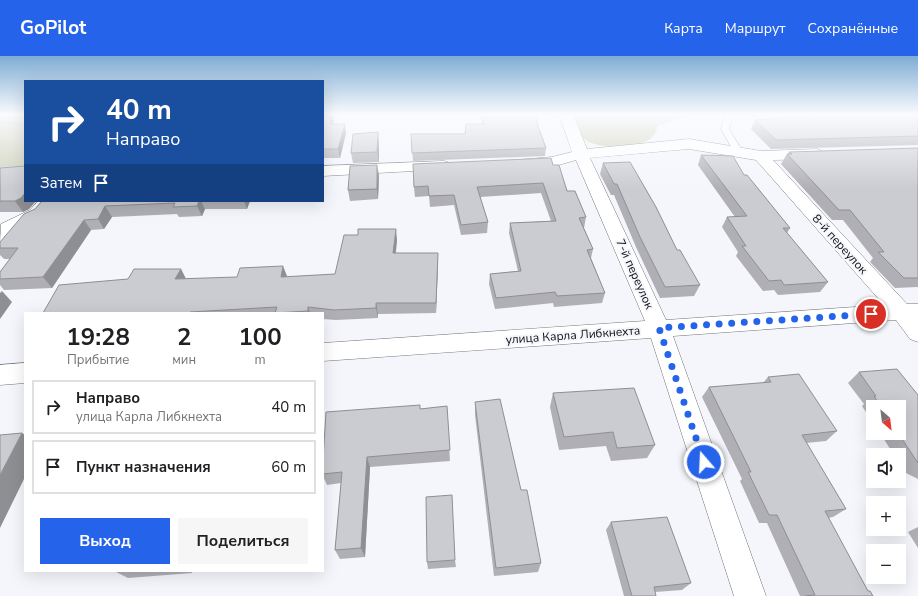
<!DOCTYPE html>
<html lang="ru">
<head>
<meta charset="utf-8">
<style>
	body { margin:0; font-family:"Nunito Sans",sans-serif; background:#f6f6f6; color:#202124; height:100vh; display:flex; flex-direction:column; font-size:15px; white-space:nowrap }
	* { box-sizing:border-box; margin:0 }
	p { font-size:13px; color:#757577 }
	.icon { flex:none; width:22px; height:22px; fill:none; stroke:currentColor; stroke-width:2; stroke-linecap:round; stroke-linejoin:round }
	.map { position:relative; flex:1; overflow:hidden }
	.panel { position:absolute; left:24px; top:256px; width:300px; height:260px; display:flex; flex-direction:column; background:#fff; border-radius:0px; box-shadow:0 4px 16px #0002 }
	.panel>* { flex:none }
	.top-card { position:absolute; left:24px; top:24px; width:300px; height:122px; border-radius:0px; box-shadow:0 4px 16px #0002; background:#1a4fa0; color:#fff; overflow:hidden }
	.needle { width:26px; rotate:152deg }
	.fabs { position:absolute; left:866px; top:344px; display:grid; gap:8px }
	.fabs a { display:grid; place-items:center; width:40px; height:40px; border-radius:0px; background:#fff; box-shadow:0 4px 16px #0002; font-size:20px }
	.pin { position:absolute; display:grid; place-items:center; width:34px; height:34px; color:#fff; margin:-17px; border:2px solid #fff; border-radius:50%; box-shadow:0 1px 4px #0007 }
	.me { position:absolute; width:44px; margin:-22px; rotate:341deg; stroke-linejoin:round; filter:drop-shadow(0 0 3px #0008) }
	.turn { display:flex; align-items:center; gap:14px; height:84px; padding:0 16px; font-size:18px }
	.turn .icon { width:52px; height:52px; stroke-width:2.5 }
	.turn b { display:block; font-size:28px; line-height:34px }
	.then { display:flex; align-items:center; height:38px; padding:0 16px; background:#0003; gap:8px; font-size:15px }
	.eta { display:flex; justify-content:space-evenly; align-items:center; height:68px; text-align:center }
	.eta b { font-size:24px; font-weight:700; line-height:28px }
	.button { display:flex; gap:8px; margin-top:auto; padding:8px 16px }
	.button a { flex:1; height:46px; border-radius:0px; background:#2563eb; color:#fff; font-size:16px; font-weight:700; line-height:46px; text-align:center }
	.button a+a { background:#f6f6f6; color:#202124 }
	ul { padding:0; list-style:none }
	li { display:flex; align-items:center; gap:12px; height:54px; margin:0 8px 6px; padding:0 8px; border:2px solid #e0e0e0; border-radius:0px }
	li div { flex:1 }
	li b { display:block; font-size:15px }
	li em { font-style:normal }
	header { display:flex; align-items:center; gap:24px; box-sizing:border-box; height:56px; padding:0 20px; background:#2563eb; color:#fff }
	header strong { font-size:19px }
	nav { display:flex; gap:22px; margin-inline-start:auto; font-size:14px }
	.map>svg:first-child { display:block }
	.green { fill:#cdd0b7 }
	.lines { fill:none; stroke-linecap:round; stroke-linejoin:round }
	.lane-casing { stroke:#717277; stroke-width:1 }
	.street-casing { stroke:#717277; stroke-width:1 }
	.path { stroke:#a0a2a6; stroke-width:2; stroke-dasharray:1.5 1.5; stroke-linecap:butt }
	.lane { fill:#fff; fill-rule:evenodd }
	.street { fill:#fff; fill-rule:evenodd }
	.wall { fill:#afafb5 }
	.shaded-wall { fill:#8e8f93 }
	.building { fill:#cbccd2; stroke:#8e8f93 }
	.route { stroke:#2563eb; stroke-width:7; stroke-dasharray:0 12.6 }
	.labels { text-anchor:middle; stroke-width:4; stroke-linejoin:round; paint-order:stroke }
	.street-label { font-size:12px; fill:#111113; stroke:#f4f6fc }
</style>
</head>
<body>
<header>
<strong>GoPilot</strong>
<nav><a>Карта</a><a>Маршрут</a><a>Сохранённые</a></nav>
</header>
<div class="map">
<svg width="918" height="540" viewBox="0 0 918 540">
	<rect width="100%" height="100%" fill="#f4f6fc"/>
	<g class="green">
		<polygon points="0,58 25,58 25,110 0,111"/>
		<path d="M572 58H694L657 70C657 95 603 94 587 85 579 80 575 66 572 58Z"/>
	</g>
	<g class="lines">
		<g class="lane-casing">
			<polygon id="lane" points="728,58 736,58 732,63 729,73 743,96 741,98 735,98 721,73 724,62"/>
		</g>
		<g class="street-casing">
			<g id="street">
				<path d="M559 58H573L587 93 689 83 761 95 817 93 822 95 825 98 822 101 817 103 773 104 907 248H918V286L910 283 896 264 673 280 766 540H734L651 282 323 305V287L645 265 576 104C557 110 536 115 516 110L514 107 516 104 552 101 572 96ZM689 93 756 104 884 249 666 264 590 102Z"/>
				<polygon points="444,105 450,107 452,110 450,113 323,120 323,110"/>
				<polygon points="38,145 57,145 42,162 13,176 7,185 0,187 1,168 30,154"/>
				<polygon points="25,307 25,327 0,329 0,309"/>
			</g>
		</g>
		<polyline class="path" points="0,66 25,69"/>
		<use href="#lane" class="lane"/>
		<use href="#street" class="street"/>
	</g>
	<g class="wall">
		<polygon points="323,58 334,58 333,68 346,77 340,102 323,102"/>
		<polygon points="479,58 535,58 538,70 546,92 545,100 413,105 411,78 465,78 482,68"/>
		<polygon points="801,58 918,58 918,89 771,93 751,73 755,64 805,61"/>
		<polygon points="379,87 379,106 353,107 351,97"/>
		<polygon points="918,92 918,231 895,232 870,206 873,202 843,164 832,164 781,108 787,98 788,98 789,96"/>
		<polygon points="701,99 744,119 790,172 787,177 828,226 820,236 778,239 774,234 763,235 736,200 738,196 722,171 727,161 735,161 698,109"/>
		<polygon points="603,107 677,194 700,229 694,240 660,242 636,191 614,139 611,139 600,118"/>
		<polygon points="553,109 567,135 586,161 584,172 593,193 591,202 605,237 602,247 554,251 553,247 495,253 489,228 490,218 518,215 509,177 510,167 551,165 541,137 480,141 488,166 487,177 461,179 454,149 430,151 429,140 415,141 414,131"/>
		<polygon points="0,112 25,145 36,145 29,153 23,156 0,156"/>
		<polygon points="379,119 378,143 350,145 348,134"/>
		<polygon points="42,145 250,145 247,153 205,153 202,160 179,161 177,158 112,161 104,173 91,174 52,232 4,234 0,229 0,216 10,203 4,203 0,199 0,192"/>
		<polygon points="397,184 396,197 438,207 436,257 378,258 378,262 336,264 323,263 323,257 43,257 128,223 181,213 186,223 287,220 287,221 335,218"/>
		<polygon points="859,316 918,339 918,423 904,416 899,407 899,399 894,399 880,377 899,377 899,351 873,351 873,367 862,350 864,348 848,327"/>
		<polygon points="768,321 837,375 826,385 806,387 846,453 833,461 828,462 868,535 873,540 800,540 767,467 759,467 740,425 742,423 702,341 709,331 763,327"/>
		<polygon points="553,337 655,389 647,402 611,405 606,390 559,394 550,351"/>
		<polygon points="475,346 541,507 538,516 494,520 475,359"/>
		<polygon points="447,350 450,405 370,411 365,501 340,503 335,494 341,427 327,429 323,420 323,404 420,353"/>
		<polygon points="611,466 691,527 682,534 655,536 656,540 624,540 606,474"/>
		<polygon points="918,471 918,492 908,476"/>
		<polygon points="455,504 456,511 428,513 427,506"/>
		<polygon points="117,515 192,515 192,517 128,522 116,516"/>
	</g>
	<g class="shaded-wall">
		<polygon points="331,58 334,58 332,77 330,68"/>
		<polygon points="345,68 346,77 340,102 338,93"/>
		<polygon points="378,76 379,87 379,106 377,96"/>
		<polygon points="377,109 379,119 378,143 377,133"/>
		<polygon points="25,137 25,145 36,145 29,153 23,156 15,145"/>
		<polygon points="199,145 201,145 205,153 202,160 197,150"/>
		<polygon points="244,145 250,145 247,153"/>
		<polygon points="105,150 112,161 104,173 98,163"/>
		<polygon points="84,164 91,174 52,232 43,221"/>
		<polygon points="396,173 397,184 394,208 393,197"/>
		<polygon points="438,197 438,207 436,257 436,247"/>
		<polygon points="283,210 287,220 285,231 281,221"/>
		<polygon points="181,213 186,223 175,223"/>
		<polygon points="2,235 12,246 0,263 0,237"/>
		<polygon points="376,247 378,258 378,262 376,252"/>
		<polygon points="308,251 310,257 308,257"/>
		<polygon points="22,377 25,379 25,421 0,472 0,419"/>
		<polygon points="367,401 370,411 365,501 361,492"/>
	</g>
	<g class="building">
		<polygon points="323,58 331,58 330,68 345,68 338,93 323,93"/>
		<polygon points="482,58 535,58 538,70 546,92 412,97 411,78 465,78 466,68 485,68"/>
		<polygon points="818,58 918,58 918,80 776,84 755,64 820,59"/>
		<polygon points="378,76 377,96 351,97 353,78"/>
		<polygon points="918,92 918,222 904,222 878,196 884,196 850,154 839,154 787,98 792,98 789,96"/>
		<polygon points="701,99 733,100 744,119 747,119 790,172 783,172 828,226 784,229 781,224 769,225 742,190 746,190 727,161 747,160"/>
		<polygon points="551,102 553,109 559,109 567,135 575,135 586,161 579,162 593,193 587,194 605,237 557,240 555,236 496,242 490,218 521,215 510,167 556,165 543,127 477,131 488,166 461,169 454,139 429,140 428,130 414,131 413,108"/>
		<polygon points="630,106 656,151 677,194 680,194 700,229 665,231 640,181 617,128 614,128 603,107"/>
		<polygon points="377,109 377,133 348,134 350,110"/>
		<polygon points="25,110 25,137 21,142 15,145 0,145 0,112"/>
		<polygon points="42,145 199,145 197,150 173,151 175,147 105,150 98,163 84,164 43,221 0,223 0,216 18,192 0,192 0,186 24,158 35,153"/>
		<polygon points="358,173 396,173 393,197 438,197 436,247 376,247 376,252 334,254 308,251 308,255 275,257 277,251 190,256 190,257 43,257 59,229 128,223 134,213 181,213 175,223 237,221 240,212 283,210 281,221 335,218 344,179 358,179"/>
		<polygon points="897,313 918,339 918,407 898,377 899,377 899,351 881,351 874,340 876,340 859,316"/>
		<polygon points="799,318 837,375 802,379 846,453 825,455 868,535 870,535 873,540 805,540 815,539 777,459 769,459 748,416 751,416 709,331 771,326 768,321"/>
		<polygon points="634,332 655,389 617,392 613,376 564,381 553,337"/>
		<polygon points="500,343 521,434 527,434 541,507 496,512 475,346"/>
		<polygon points="420,349 420,353 447,350 450,394 367,401 361,492 335,494 342,416 323,418 323,404 326,356"/>
		<polygon points="22,377 0,419 0,379"/>
		<polygon points="452,439 455,504 427,506 426,441"/>
		<polygon points="667,461 691,527 654,531 656,540 632,540 611,466"/>
	</g>
	<linearGradient id="sky" x2="0" y2="1"><stop stop-color="#7facd4"/><stop offset="0.44" stop-color="#fafbfe"/><stop offset="1" stop-color="#fafbfe" stop-opacity="0"/></linearGradient>
	<rect width="918" height="133" fill="url(#sky)"/>
	<g class="lines">
		<polyline class="route" points="704,406 659,272 871,258"/>
	</g>
	<g class="labels">
		<g class="street-label">
			<text transform="translate(840 188) rotate(48)" y="4">8-й переулок</text>
			<text transform="translate(635 218) rotate(66)" y="4">7-й переулок</text>
			<text transform="translate(573 279) rotate(-4)" y="4">улица Карла Либкнехта</text>
		</g>
	</g>
</svg>
<div class="fabs">
<a><svg class="needle" viewBox="-14 -14 28 28"><path d="M0-13l5 13h-10z" fill="#e53935"/><path d="M0 13l5-13h-10z" fill="#757577"/></svg></a>
<a><svg class="icon" aria-label="sound" viewBox="0 0 24 24"><path d="M4 9h4l5-4v14l-5-4H4zM17 9q2 3 0 6"/></svg></a>
<a>+</a>
<a>−</a>
</div>
<div class="pin" style="left:871px;top:258px;background:#d93025"><svg class="icon" aria-label="arrive" viewBox="0 0 24 24"><path d="M6 21V4h12l-3 4 3 4H6"/></svg></div>
<svg class="me" style="left:704px;top:406px" viewBox="-20 -20 40 40"><circle r="17" fill="#2563eb" stroke="#fff" stroke-width="3"/><path d="M0-11L8 9 0 5-8 9z" fill="#fff"/></svg>
<div class="top-card">
<div class="turn"><svg class="icon" aria-label="right" viewBox="0 0 24 24"><path d="M7 20v-9h11M14 6l5 5-5 5"/></svg><div><b>40 m</b>Направо</div></div>
<div class="then">Затем<svg class="icon" aria-label="arrive" viewBox="0 0 24 24"><path d="M6 21V4h12l-3 4 3 4H6"/></svg></div>
</div>
<section class="panel">
<div class="eta">
<div><b>19:28</b><p>Прибытие</p></div>
<div><b>2</b><p>мин</p></div>
<div><b>100</b><p>m</p></div>
</div>
<ul>
<li><svg class="icon" aria-label="right" viewBox="0 0 24 24"><path d="M7 20v-9h11M14 6l5 5-5 5"/></svg><div><b>Направо</b><p>улица Карла Либкнехта</p></div><em>40 m</em></li>
<li><svg class="icon" aria-label="arrive" viewBox="0 0 24 24"><path d="M6 21V4h12l-3 4 3 4H6"/></svg><div><b>Пункт назначения</b></div><em>60 m</em></li>
</ul>
<div class="button"><a>Выход</a><a>Поделиться</a></div>
</section>
</div>
</body>
</html>
